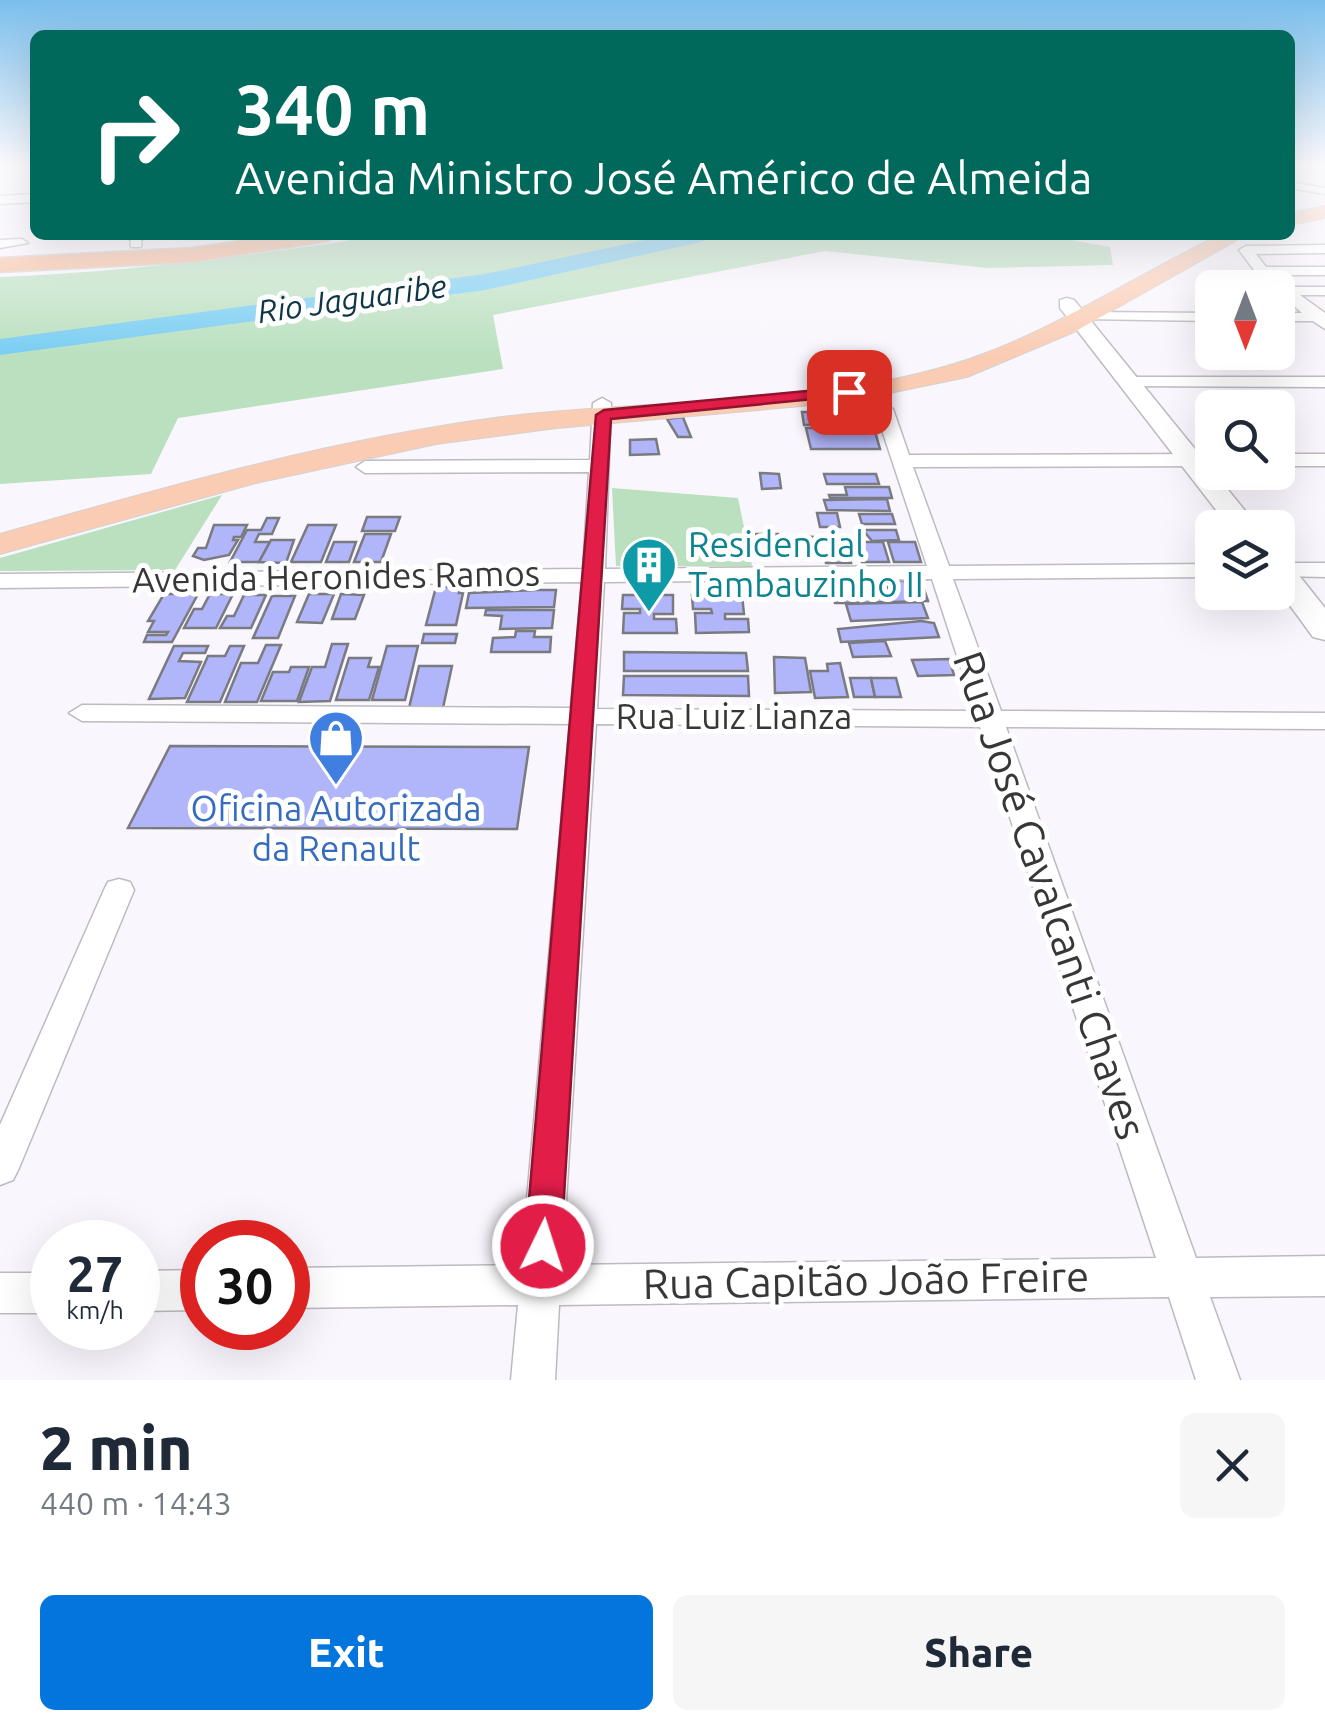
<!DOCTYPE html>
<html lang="en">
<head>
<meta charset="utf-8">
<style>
	body { margin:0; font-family:Ubuntu,sans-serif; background:#f6f6f7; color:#1f2937; height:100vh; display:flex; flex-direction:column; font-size:38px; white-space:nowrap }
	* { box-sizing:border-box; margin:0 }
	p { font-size:32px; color:#747a83 }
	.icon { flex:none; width:55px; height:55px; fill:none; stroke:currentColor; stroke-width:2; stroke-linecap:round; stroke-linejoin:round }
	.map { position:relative; height:1380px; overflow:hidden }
	.sheet { display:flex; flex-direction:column; background:#fff; flex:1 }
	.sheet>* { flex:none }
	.guide { position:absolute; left:30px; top:30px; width:1265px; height:210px; border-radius:15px; box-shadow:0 10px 40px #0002; background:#00695c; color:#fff; overflow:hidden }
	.needle { width:65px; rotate:180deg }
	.fabs { position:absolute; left:1195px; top:270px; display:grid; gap:20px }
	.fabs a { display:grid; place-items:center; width:100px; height:100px; border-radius:15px; background:#fff; box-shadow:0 10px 40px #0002; font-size:50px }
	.speed { position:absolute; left:30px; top:1220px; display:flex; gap:20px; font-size:50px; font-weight:700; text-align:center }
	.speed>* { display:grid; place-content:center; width:130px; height:130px; border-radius:50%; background:#fff; box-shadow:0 10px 40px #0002; line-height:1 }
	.speed small { font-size:25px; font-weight:400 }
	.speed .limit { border:15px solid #d22; background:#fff; color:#111 }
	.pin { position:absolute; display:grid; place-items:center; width:85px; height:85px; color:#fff; margin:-42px; border-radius:20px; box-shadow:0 5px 15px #0006 }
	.me { position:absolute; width:110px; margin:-55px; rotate:4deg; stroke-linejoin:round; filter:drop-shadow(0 0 8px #0008) }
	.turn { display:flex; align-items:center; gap:35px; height:210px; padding:0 40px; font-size:45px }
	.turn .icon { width:130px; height:130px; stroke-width:2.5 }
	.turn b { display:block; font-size:70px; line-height:85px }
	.round { display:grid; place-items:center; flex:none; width:105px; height:105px; border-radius:15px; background:#f6f6f7 }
	.headline { display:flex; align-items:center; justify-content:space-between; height:170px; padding:0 40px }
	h1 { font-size:60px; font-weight:800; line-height:75px }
	.cta { display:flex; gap:20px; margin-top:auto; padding:20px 40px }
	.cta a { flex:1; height:115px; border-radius:15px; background:#0375dc; color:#fff; font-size:40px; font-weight:800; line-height:115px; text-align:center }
	.cta a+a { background:#f6f6f7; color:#1f2937 }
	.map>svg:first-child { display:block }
	.green { fill:#bae0bf }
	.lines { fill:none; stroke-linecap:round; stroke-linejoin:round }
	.river { fill:#78cdf2; fill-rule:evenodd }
	.building { fill:#b1b5fa; stroke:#7a7b81; stroke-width:2.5 }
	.minor-casing { stroke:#bdbac1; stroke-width:3 }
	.secondary-casing { stroke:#bdbac1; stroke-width:3 }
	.primary-casing { stroke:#d3d3d3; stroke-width:2 }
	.trunk-casing { stroke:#d3d3d3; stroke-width:3 }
	.minor { fill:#fff; fill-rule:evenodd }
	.secondary { fill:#fff; fill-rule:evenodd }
	.primary { fill:#faccb3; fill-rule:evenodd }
	.trunk { fill:#f8bb9a; fill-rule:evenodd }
	.route { fill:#e11d48; stroke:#92132f; stroke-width:2.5 }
	.labels { text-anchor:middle; stroke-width:10; stroke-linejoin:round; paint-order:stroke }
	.far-water-label { font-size:32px; font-style:italic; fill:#0f3646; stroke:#fff }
	.culture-label { font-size:35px; fill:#0d838f; stroke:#fff; text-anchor:start }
	.street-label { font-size:35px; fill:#373638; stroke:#fff }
	.shop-label { font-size:35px; fill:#366cbe; stroke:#fff }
	.near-street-label { font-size:42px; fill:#373638; stroke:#fff }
</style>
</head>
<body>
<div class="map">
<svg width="1325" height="1380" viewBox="0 0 1325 1380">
	<rect width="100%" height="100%" fill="#f9f6fd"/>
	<g class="green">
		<path d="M385 235H1043L1110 247 1113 265 988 268 825 251 493 315 503 369 178 418 151 474 0 484V277C130 272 256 255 385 235Z"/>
		<polygon points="612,488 738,498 752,566 616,566"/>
		<polygon points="222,495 175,570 0,571 0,558"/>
	</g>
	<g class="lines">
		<polygon class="river" points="669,235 712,235 701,242 485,290 0,355 0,339 485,274"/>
	</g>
	<g class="building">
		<polygon points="802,412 874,412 878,424 804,425"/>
		<polygon points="683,417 684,420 691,437 678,437 667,419"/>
		<polygon points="806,428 874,428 880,449 811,449"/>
		<polygon points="656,439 659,454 630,455 630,440"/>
		<polygon points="760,473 779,474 781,488 762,489"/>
		<polygon points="824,474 876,474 879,484 827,484"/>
		<polygon points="845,487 889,487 892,498 830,498 829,495 847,495"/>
		<polygon points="887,499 890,511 827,510 824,500"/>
		<polygon points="817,513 837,513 840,527 820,527"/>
		<polygon points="859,514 892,514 895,524 862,524"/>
		<polygon points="367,517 400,517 395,531 362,531"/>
		<polygon points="267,518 279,518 272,534 259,534 255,542 270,542 259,562 230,562 247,530 261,530"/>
		<polygon points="214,525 247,525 241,537 234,537 233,540 238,540 229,555 204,560 193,556 198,548 206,548"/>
		<polygon points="308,525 336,525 321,562 291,562"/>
		<polygon points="863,530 896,530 899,540 872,541"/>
		<polygon points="365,534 391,534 381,562 354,562"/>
		<polygon points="756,534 778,534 782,557 759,558"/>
		<polygon points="801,536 813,537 815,551 822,551 823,555 794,557 792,542 802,542"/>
		<polygon points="271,540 294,540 286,563 259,562"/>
		<polygon points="334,542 356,542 349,562 326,562"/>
		<polygon points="851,542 883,542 889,562 862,562 861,558 854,558"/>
		<polygon points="888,542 915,542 921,562 894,562"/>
		<polygon points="824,552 849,552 851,563 826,563"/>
		<polygon points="904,580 906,586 923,586 928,601 892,602 885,581"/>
		<polygon points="436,587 460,587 459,593 463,593 456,625 426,625"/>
		<polygon points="832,589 855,589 859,603 835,603"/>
		<polygon points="860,589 883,589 887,602 864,603"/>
		<polygon points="536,590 556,590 554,607 466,608 469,593"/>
		<polygon points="164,594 198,594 172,642 144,642 147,635 166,635 168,632 148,632 154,621 148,621"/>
		<polygon points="210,594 233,594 216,628 184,628 194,609 202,609"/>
		<polygon points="309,594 334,594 322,623 297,622"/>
		<polygon points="341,594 364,595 355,619 332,619"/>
		<polygon points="244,595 266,595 251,628 220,628 227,616 234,616"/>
		<polygon points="623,595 673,595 673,614 654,614 654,619 676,619 677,633 623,633 624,613 640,613 640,609 622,609"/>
		<polygon points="692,595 742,595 744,614 725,614 725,619 748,619 749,632 696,633 695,613 712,613 711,609 693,609"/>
		<polygon points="272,596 295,596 278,638 253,638"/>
		<polygon points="922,602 928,618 851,621 846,604"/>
		<polygon points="486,610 554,610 552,628 500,629 502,616 485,615"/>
		<polygon points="921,621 934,623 939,637 841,642 838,629"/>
		<polygon points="516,631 535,631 534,637 551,637 550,652 491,652 493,638 515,637"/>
		<polygon points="424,634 457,634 455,643 422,643"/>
		<polygon points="885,641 891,656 853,657 849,643"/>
		<polygon points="332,644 348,644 330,701 299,702 312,667 325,667"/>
		<polygon points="266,645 281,645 257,702 225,702 241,663 258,663"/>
		<polygon points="174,646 208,646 205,653 183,653 179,661 201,662 185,698 149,699"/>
		<polygon points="230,646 244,646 220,702 187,702 208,656 225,656"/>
		<polygon points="387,646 418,646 405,700 372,700"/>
		<polygon points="624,652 746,653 748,671 624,671"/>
		<polygon points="774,657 805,658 811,692 775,693"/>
		<polygon points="349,658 371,658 368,667 379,667 369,700 336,700"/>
		<polygon points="949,659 954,675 918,676 912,660"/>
		<polygon points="840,663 848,697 815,698 810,671 828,671 827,664"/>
		<polygon points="419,666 452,666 443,708 409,708"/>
		<polygon points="291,667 309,667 297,701 261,701 273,672 289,672"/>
		<polygon points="624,676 748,676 749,696 623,695"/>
		<polygon points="850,678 871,678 875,697 854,697"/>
		<polygon points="871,678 896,678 901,697 875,697"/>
		<polygon points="170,746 529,747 517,829 128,828"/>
	</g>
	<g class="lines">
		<g class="minor-casing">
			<g id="minor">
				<polygon points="1290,182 1325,188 1325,194 1290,188"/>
				<polygon points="35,194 35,202 0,204 0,196"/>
				<polygon points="130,235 142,235 141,247 131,247"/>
				<polygon points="0,240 22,239 28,243 0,248"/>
				<polygon points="1325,245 1325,253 1256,254 1266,267 1325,267 1325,275 1275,275 1289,287 1325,287 1325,295 1300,295 1325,313 1325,329 1313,321 1278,321 1278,313 1302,313 1257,274 1239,250 1246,246"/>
				<polygon points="1088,312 1212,313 1212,321 1083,319 1083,313"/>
				<polygon points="1131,377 1325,377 1325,387 1125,386 1123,382"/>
				<path d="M602 398 611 403 605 569 927 566 875 409 884 404 893 409 909 455 1212 454V466L913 467 949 566 1212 564V577L953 579 1001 711 1325 713V729L1006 727 1196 1258 1325 1256V1296L1210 1297 1240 1380H1196L1169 1297 559 1305 555 1380H511L518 1305 288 1308V1268L521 1265 570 724 82 721 69 713 82 705 571 708 582 582 0 588V574L583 569 589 472 365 473 356 467 365 461 590 460 593 403ZM932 579 975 711 597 709 604 582ZM596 724 980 727 1156 1258 562 1265Z"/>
				<rect x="1278" y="454" width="47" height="12"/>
				<polygon points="1278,563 1325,563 1325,577 1278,576"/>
				<polygon points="119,879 130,882 134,890 19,1168 13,1180 0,1185 0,1125 104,890 108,882"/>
				<polygon points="202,1270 202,1310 138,1311 138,1271"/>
				<rect x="0" y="1273" width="52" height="40"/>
			</g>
		</g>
		<g class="secondary-casing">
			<g id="secondary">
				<polygon points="1067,298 1074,300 1259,528 1230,528 1060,308 1060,300"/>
				<polygon points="1278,560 1289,563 1325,608 1325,640 1313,637 1278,589"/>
			</g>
		</g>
		<g class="primary-casing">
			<g id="primary">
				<polygon points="1325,206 1325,218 1290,225 1290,213"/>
				<path d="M1220 235H1246L1074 332 967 377 846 402 557 428 436 444 256 483 0 554V534C165 487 332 439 502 417 651 398 809 408 954 364 1049 335 1131 277 1220 235Z"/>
			</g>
		</g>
		<g class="trunk-casing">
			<polygon id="trunk" points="283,235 339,235 328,241 192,262 0,272 0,258 192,248"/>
		</g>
		<use href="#minor" class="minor"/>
		<use href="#secondary" class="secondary"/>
		<use href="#primary" class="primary"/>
		<use href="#trunk" class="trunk"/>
	</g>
	<linearGradient id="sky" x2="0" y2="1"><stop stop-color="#7bbeec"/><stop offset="0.46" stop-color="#fcfbfe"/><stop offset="1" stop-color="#fcfbfe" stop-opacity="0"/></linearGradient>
	<rect width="1325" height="357" fill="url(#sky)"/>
	<polygon class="route" points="849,387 854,388 854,395 611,419 561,1246 556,1258 543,1263 530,1258 525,1246 596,415 604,410"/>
	<defs>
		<g id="building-pin" transform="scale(2.875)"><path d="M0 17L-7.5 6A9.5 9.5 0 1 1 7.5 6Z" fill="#0f9aa8" stroke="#fff"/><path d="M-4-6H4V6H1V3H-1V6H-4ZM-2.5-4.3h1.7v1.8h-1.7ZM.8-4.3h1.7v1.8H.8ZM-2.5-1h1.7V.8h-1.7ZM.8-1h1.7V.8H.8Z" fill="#fff"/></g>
		<g id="shop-pin" transform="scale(2.875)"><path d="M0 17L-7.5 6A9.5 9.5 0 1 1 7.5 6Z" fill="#3f7fe0" stroke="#fff"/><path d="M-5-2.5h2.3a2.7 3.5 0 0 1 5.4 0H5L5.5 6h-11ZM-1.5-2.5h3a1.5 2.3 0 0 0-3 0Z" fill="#fff"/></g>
	</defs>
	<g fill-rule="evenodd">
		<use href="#building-pin" x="649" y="565"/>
		<use href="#shop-pin" x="336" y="738"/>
	</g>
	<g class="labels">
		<g class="far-water-label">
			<text transform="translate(352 299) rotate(-8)" y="11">Rio Jaguaribe</text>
		</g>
		<g class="culture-label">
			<text x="688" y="557">Residencial<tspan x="688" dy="40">Tambauzinho II</tspan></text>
		</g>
		<g class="street-label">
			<text transform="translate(336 577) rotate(-1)" y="12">Avenida Heronides Ramos</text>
			<text x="734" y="729">Rua Luiz Lianza</text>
		</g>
		<g class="shop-label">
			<text x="336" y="821">Oficina Autorizada<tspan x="336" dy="40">da Renault</tspan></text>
		</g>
		<g class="near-street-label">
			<text transform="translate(1050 895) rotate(71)" y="15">Rua José Cavalcanti Chaves</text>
			<text transform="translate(866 1280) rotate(-1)" y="15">Rua Capitão João Freire</text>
		</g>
	</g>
</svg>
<div class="fabs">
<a><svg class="needle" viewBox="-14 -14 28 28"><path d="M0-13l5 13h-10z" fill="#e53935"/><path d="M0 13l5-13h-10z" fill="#747a83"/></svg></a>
<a><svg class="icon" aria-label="search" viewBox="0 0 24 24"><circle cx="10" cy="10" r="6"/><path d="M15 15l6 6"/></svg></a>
<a><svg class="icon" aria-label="layers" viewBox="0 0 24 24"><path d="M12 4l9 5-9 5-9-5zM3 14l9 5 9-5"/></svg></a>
</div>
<div class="speed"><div>27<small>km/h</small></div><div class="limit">30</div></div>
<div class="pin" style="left:849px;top:392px;background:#d93025"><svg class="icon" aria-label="arrive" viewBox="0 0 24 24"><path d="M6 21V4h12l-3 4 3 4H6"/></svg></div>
<svg class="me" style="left:543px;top:1246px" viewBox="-20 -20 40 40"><circle r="17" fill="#e11d48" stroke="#fff" stroke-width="3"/><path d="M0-11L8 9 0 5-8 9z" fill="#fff"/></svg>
<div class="guide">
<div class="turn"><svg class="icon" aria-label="right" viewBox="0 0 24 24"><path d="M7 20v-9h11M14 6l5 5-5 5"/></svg><div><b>340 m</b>Avenida Ministro José Américo de Almeida</div></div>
</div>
</div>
<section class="sheet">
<div class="headline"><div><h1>2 min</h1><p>440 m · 14:43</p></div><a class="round"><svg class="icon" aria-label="close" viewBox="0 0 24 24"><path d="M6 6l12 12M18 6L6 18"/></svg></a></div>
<div class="cta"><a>Exit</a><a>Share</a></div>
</section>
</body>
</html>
